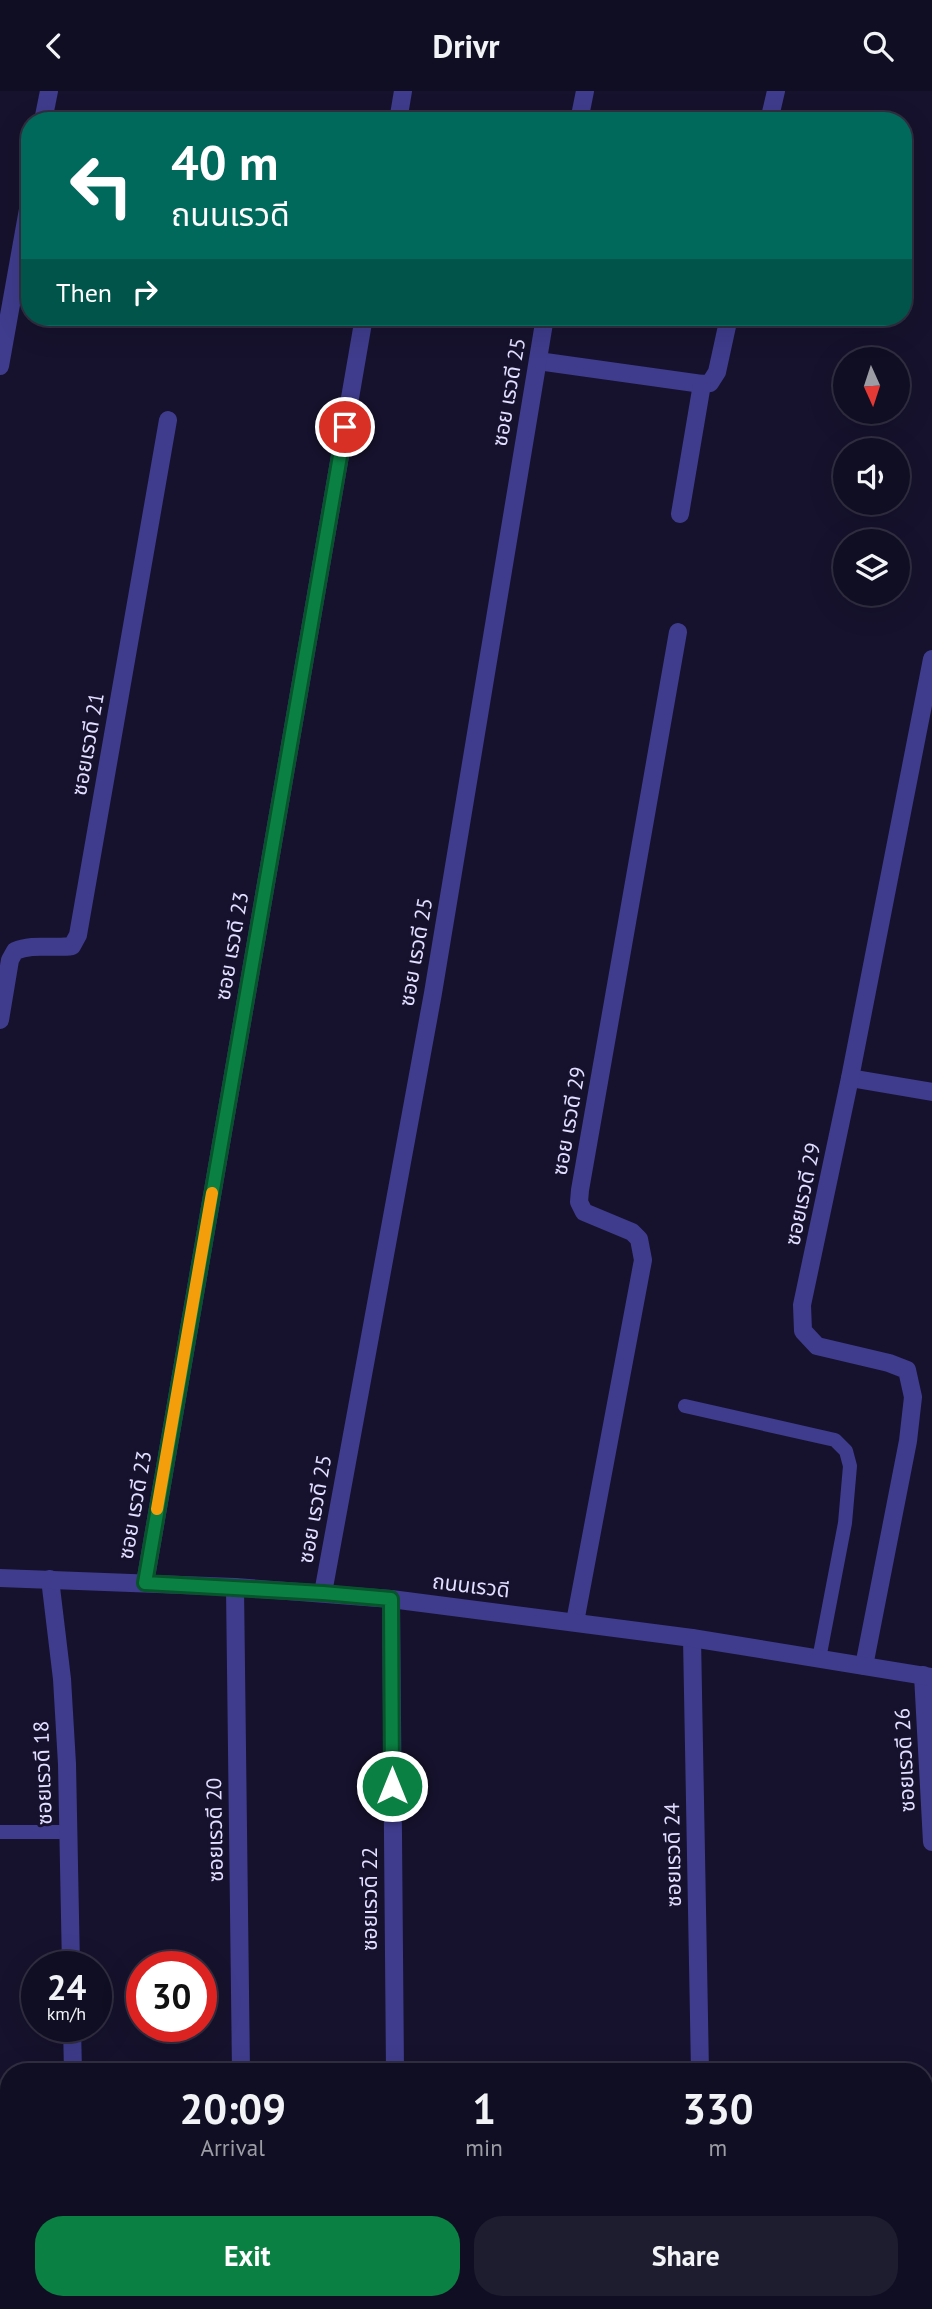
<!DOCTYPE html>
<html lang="en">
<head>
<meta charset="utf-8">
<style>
	body { margin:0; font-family:"PT Sans","Noto Sans Thai",sans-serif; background:#1e1c2f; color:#f1f3f6; height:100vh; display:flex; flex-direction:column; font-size:26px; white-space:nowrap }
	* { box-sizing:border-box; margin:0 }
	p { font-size:23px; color:#9c9ca5 }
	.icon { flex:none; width:38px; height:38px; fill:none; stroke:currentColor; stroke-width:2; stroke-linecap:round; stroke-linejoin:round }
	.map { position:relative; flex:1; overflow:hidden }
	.sheet { position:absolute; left:0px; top:1972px; width:933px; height:247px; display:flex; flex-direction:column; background:#100e22; border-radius:28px 28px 0 0; box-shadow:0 7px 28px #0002,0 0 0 2px #302e40 }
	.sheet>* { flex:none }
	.banner { position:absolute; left:21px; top:21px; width:891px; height:214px; border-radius:28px; box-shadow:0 7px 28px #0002,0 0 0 2px #302e40; background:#00695c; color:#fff; overflow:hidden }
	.needle { width:46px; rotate:177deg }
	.buttons { position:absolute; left:833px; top:256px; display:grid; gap:14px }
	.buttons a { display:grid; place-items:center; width:77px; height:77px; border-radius:50%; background:#100e22; box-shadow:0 7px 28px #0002,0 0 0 2px #302e40; font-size:35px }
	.speed { position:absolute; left:21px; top:1860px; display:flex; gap:14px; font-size:35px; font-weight:700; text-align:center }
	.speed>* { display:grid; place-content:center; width:91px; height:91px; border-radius:50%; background:#100e22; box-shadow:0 7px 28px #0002,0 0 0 2px #302e40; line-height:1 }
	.speed small { font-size:18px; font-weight:400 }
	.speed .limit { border:10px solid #d22; background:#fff; color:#111 }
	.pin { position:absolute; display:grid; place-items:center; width:60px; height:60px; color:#fff; margin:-30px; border:4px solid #fff; border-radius:50%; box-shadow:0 2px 7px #0007 }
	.me { position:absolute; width:77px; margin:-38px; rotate:0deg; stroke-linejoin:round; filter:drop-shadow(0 0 5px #0008) }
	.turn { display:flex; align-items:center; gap:24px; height:147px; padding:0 35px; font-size:32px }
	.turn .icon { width:91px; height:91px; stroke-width:2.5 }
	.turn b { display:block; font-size:49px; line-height:60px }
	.then { display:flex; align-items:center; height:66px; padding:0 35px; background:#0003; gap:14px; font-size:26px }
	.eta { display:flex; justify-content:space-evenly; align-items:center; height:119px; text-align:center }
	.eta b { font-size:42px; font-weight:800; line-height:49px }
	.button { display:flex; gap:14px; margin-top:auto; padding:14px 35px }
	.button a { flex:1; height:80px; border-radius:28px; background:#0b8043; color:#fff; font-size:28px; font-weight:800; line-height:80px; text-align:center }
	.button a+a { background:#1e1c2f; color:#f1f3f6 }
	header { display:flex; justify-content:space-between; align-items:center; height:91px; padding:0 35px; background:#100e22; font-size:32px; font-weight:800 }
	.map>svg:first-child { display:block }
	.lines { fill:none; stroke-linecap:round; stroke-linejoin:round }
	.service { stroke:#3f3c8d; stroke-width:14 }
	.minor { stroke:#3f3c8d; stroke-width:18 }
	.tertiary { stroke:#3f3c8d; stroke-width:18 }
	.route-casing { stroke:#07532c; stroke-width:18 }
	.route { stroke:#0b8043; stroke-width:12 }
	.slow { stroke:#f59e0b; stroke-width:12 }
	.labels { text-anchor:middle; stroke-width:6; stroke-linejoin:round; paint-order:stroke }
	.street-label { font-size:21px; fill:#e2deff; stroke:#16122d }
</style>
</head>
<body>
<header><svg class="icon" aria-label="back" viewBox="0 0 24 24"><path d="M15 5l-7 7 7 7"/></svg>Drivr<svg class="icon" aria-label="search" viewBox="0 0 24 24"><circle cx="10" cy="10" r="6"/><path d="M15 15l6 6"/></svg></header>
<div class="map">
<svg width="932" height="2218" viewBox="0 0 932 2218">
	<rect width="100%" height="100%" fill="#16122d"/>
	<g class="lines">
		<g class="service">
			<polyline points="685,1315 835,1349 846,1360 850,1375 845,1432 819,1568"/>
			<polyline points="0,1741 68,1741"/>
		</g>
		<g class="minor">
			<polyline points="43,30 49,0"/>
			<polyline points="398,30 403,0"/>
			<polyline points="579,30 585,0"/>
			<polyline points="769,30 776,0"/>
			<polyline points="538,270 702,293 710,292 717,281 729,226"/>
			<polyline points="0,275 30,107"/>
			<polyline points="680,423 702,293"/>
			<path d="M0 929 10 869 15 860C33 852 53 858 72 855L78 844 168 329"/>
			<polyline points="850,987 932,1001"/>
			<polyline points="50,1488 62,1588 67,1673 71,1876"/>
			<polyline points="145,1492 364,226"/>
			<polyline points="235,1496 241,1981"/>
			<polyline points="323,1502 433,902 545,226"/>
			<polyline points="391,1508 395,1981"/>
			<polyline points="575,1531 643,1169 639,1148 632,1141 584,1121 579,1111 580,1099 678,541"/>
			<polyline points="692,1547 700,1981"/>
			<polyline points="864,1575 908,1350 913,1306 907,1279 889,1272 817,1255 803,1240 802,1214 850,987 932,568"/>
			<polyline points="923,1584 932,1751"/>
			<polyline points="72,1936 73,1981"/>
			<polyline points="704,2210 704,2218"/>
			<polyline points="74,2218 74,2210"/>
			<polyline points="242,2218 242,2210"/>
			<polyline points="395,2218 395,2210"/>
		</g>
		<polyline class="tertiary" points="0,1487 235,1496 391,1508 692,1547 932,1586"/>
	</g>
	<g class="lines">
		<g class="route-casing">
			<polyline id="route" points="345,336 145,1492 323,1502 391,1508 392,1695"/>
		</g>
		<use href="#route" class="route"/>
		<polyline class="slow" points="157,1418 212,1102"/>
	</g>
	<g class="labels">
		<g class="street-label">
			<text transform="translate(509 301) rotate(-80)" y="7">ซอย เรวดี 25</text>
			<text transform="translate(88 653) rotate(-80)" y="7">ซอยเรวดี 21</text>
			<text transform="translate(232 855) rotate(-80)" y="7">ซอย เรวดี 23</text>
			<text transform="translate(416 861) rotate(-80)" y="7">ซอย เรวดี 25</text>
			<text transform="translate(569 1030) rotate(-80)" y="7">ซอย เรวดี 29</text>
			<text transform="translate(803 1103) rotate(-78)" y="7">ซอยเรวดี 29</text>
			<text transform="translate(135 1414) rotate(-80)" y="7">ซอย เรวดี 23</text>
			<text transform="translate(315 1418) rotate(-80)" y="7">ซอย เรวดี 25</text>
			<text transform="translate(471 1495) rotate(7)" y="7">ถนนเรวดี</text>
			<text transform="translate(905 1669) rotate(-93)" y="7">ซอยเรวดี 26</text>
			<text transform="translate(43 1682) rotate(-92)" y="7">ซอยเรวดี 18</text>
			<text transform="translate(215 1739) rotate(-91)" y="7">ซอยเรวดี 20</text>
			<text transform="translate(673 1764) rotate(-91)" y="7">ซอยเรวดี 24</text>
			<text transform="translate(370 1808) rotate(-90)" y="7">ซอยเรวดี 22</text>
		</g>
	</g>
</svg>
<div class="buttons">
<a><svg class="needle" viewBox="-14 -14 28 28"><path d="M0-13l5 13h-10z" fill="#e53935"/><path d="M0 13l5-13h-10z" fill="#9c9ca5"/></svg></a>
<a><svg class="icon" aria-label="sound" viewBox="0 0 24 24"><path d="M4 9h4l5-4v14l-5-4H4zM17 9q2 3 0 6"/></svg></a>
<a><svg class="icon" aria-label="layers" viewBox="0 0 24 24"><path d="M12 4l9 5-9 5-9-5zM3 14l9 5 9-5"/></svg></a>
</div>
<div class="speed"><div>24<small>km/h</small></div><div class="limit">30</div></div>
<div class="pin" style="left:345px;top:336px;background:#d93025"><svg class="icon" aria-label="arrive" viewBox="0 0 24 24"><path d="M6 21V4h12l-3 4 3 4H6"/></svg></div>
<svg class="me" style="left:392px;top:1695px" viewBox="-20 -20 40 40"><circle r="17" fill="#0b8043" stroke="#fff" stroke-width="3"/><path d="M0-11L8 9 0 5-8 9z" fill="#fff"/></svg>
<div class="banner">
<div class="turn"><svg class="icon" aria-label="left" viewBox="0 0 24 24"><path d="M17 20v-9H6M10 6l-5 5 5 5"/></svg><div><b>40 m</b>ถนนเรวดี</div></div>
<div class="then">Then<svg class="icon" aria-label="right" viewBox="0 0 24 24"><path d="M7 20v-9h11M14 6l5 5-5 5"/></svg></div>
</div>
<section class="sheet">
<div class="eta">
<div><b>20:09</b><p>Arrival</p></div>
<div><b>1</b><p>min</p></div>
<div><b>330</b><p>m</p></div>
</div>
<div class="button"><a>Exit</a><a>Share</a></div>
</section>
</div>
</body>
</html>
